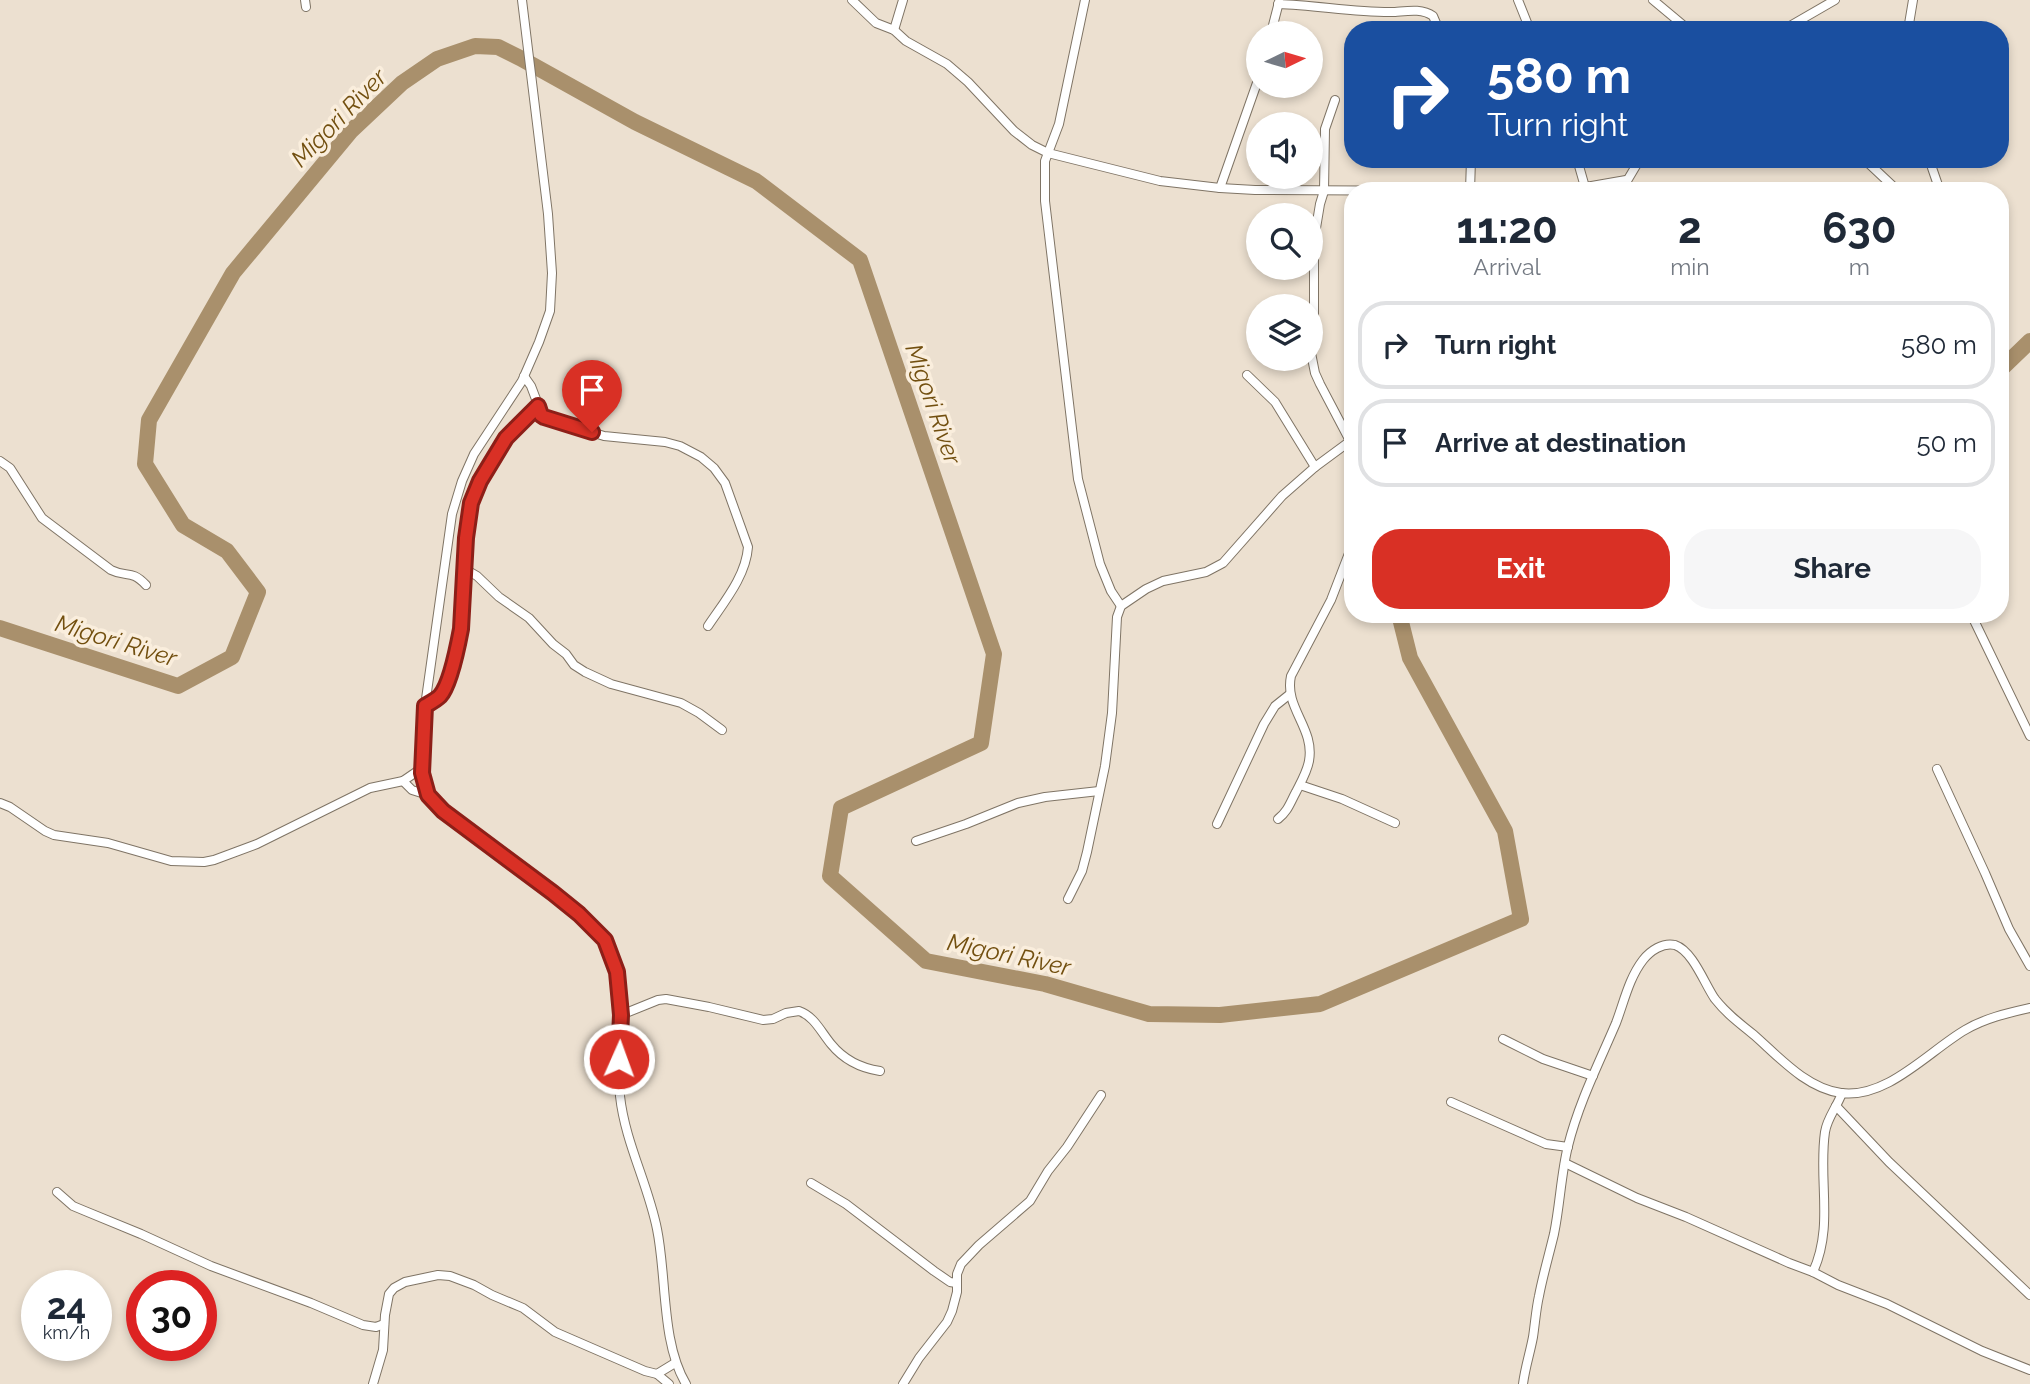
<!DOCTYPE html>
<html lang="en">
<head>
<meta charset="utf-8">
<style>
	body { margin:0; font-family:Raleway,sans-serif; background:#f6f6f7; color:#1f2937; height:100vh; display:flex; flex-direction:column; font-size:26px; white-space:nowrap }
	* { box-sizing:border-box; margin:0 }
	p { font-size:23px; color:#747a83 }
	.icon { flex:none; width:38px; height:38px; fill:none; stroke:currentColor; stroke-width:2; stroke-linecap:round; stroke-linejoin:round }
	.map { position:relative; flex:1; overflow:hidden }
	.panel { position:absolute; left:1344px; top:182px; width:665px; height:441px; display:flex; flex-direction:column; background:#fff; border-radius:28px; box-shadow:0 4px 10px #0003 }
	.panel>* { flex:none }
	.banner { position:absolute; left:1344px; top:21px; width:665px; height:147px; border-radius:28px; box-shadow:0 4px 10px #0003; background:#1a4fa0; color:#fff; overflow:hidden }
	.needle { width:46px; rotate:85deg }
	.controls { position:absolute; left:1246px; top:21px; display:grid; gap:14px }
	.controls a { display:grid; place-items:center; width:77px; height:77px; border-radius:50%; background:#fff; box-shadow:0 4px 10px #0003; font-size:35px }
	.speed { position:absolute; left:21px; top:1270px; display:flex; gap:14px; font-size:35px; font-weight:700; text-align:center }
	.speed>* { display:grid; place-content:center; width:91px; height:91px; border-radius:50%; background:#fff; box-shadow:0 4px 10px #0003; line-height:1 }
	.speed small { font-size:18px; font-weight:400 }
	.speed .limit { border:10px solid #d22; background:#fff; color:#111 }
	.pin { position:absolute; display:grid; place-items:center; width:60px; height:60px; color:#fff; margin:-72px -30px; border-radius:50% 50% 50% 0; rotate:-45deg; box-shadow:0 0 7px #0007 }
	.pin .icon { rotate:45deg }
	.me { position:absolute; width:77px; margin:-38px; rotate:2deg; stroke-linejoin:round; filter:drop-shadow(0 0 5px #0008) }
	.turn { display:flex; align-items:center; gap:24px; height:147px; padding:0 28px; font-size:32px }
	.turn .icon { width:91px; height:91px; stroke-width:2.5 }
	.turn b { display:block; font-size:49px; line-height:60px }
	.eta { display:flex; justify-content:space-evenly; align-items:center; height:119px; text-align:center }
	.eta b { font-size:42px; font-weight:700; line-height:49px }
	.action { display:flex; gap:14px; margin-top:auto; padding:14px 28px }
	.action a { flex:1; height:80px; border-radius:28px; background:#d93025; color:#fff; font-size:28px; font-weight:700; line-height:80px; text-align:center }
	.action a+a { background:#f6f6f7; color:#1f2937 }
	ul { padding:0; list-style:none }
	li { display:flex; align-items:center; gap:21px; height:88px; margin:0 14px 10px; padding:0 14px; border:4px solid #e0e1e3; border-radius:28px }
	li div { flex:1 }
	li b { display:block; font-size:26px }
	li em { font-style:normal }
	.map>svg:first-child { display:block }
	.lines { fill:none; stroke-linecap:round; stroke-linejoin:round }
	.river { stroke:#a9906c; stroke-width:16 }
	.minor-casing { stroke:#7f7465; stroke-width:10 }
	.minor { stroke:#fff; stroke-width:8 }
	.route-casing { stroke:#8d1f18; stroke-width:18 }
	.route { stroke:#d93025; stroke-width:12 }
	.labels { text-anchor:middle; stroke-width:7; stroke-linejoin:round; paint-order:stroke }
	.water-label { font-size:24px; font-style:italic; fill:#724f0f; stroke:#faeedd }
</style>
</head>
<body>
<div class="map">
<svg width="2030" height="1384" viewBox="0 0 2030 1384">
	<rect width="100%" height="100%" fill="#ece0d0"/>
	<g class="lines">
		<g class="river">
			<polyline points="2000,370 2030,341"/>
			<polyline points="0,628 178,686 232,657 258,592 227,551 183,525 145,464 149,420 233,273 351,131 402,83 437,59 475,46 498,47 520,58 635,122 756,181 860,260 994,654 981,743 841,808 830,876 926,961 1045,984 1149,1014 1220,1015 1320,1004 1521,919 1505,831 1410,658 1399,614"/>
		</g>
		<g class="minor-casing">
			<g id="minor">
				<polyline points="305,0 306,7"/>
				<path d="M522 0 548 214 552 273 550 311 539 342 522 381 474 454 462 481 452 514 425 706 422 758V773L428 795 443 812C481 843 523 869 562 900 576 912 594 924 604 940 632 983 615 1048 620 1096 625 1142 648 1184 657 1229 667 1278 661 1342 686 1384"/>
				<polyline points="852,0 876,23 894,30 906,41 947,64 968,82 1014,131 1032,145 1048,153 1160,181 1220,188 1255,190 1455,191"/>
				<polyline points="1085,0 1059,124 1045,161 1045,201 1078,479 1100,564 1111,591 1121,606"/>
				<polyline points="1518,0 1530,30"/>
				<polyline points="1653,0 1689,30"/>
				<path d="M1278 4C1317 5 1356 13 1395 12 1407 11 1422 8 1433 16L1439 30"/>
				<polyline points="894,30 903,0"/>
				<polyline points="1783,30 1835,0"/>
				<polyline points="1908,30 1913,0"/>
				<polyline points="1271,33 1279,2"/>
				<polyline points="1335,100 1325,129 1324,191 1320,204 1314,240 1314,313 1311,353 1315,373 1320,384 1350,441"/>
				<polyline points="1577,159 1585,187"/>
				<polyline points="1864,159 1898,191"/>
				<polyline points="1929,159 1940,191"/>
				<polyline points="1220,188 1258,80"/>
				<polyline points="1470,191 1471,159"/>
				<polyline points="1563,191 1626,180"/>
				<polyline points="1621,191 1640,159"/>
				<polyline points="1247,375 1275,402 1315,467"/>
				<path d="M524 376 531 386 542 415 544 417 604 436 665 442 680 446 701 457 714 468 725 483 748 547C746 576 724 602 708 626"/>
				<path d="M0 461 10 468 42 518 111 570C127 578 131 569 146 585"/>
				<polyline points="465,569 477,576 499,597 529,618 553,644 566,654 574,665 585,672 611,684 681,703 699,713 722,730"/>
				<polyline points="1971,614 2030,736"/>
				<path d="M425 706C430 703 436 700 440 696 450 684 458 645 461 629L465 538 471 503 480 481 506 438 538 406"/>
				<polyline points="1937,769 1985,873 2009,929 2030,966"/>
				<polyline points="403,781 412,790 428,795"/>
				<polyline points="1300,785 1342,799 1395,823"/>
				<polyline points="0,803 10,807 45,831 54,835 108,843 171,861 204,862 214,860 257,844 370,788 403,781 422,768"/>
				<path d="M1278 819C1288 811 1290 803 1296 792 1301 782 1307 772 1309 761 1315 728 1284 708 1291 676L1331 600 1353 543"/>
				<polyline points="1217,824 1264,724 1275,706 1290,694"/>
				<polyline points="916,841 966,824 1018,803 1045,797 1099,791"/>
				<polyline points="1068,899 1082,871 1087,852 1105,766 1112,713 1117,617 1121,606 1146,589 1163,581 1206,572 1223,563 1282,496 1315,467 1353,439"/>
				<path d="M621 1015 658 1000 666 999 709 1007 763 1020 773 1019 786 1013 799 1011C814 1016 821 1032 831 1044 844 1060 860 1068 880 1071"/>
				<polyline points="1503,1039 1543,1059 1593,1076"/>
				<polyline points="1451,1102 1546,1144 1568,1147"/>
				<polyline points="1836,1106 1889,1162 2030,1295"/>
				<polyline points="1565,1163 1637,1198 1686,1217 1789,1263 1813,1272 1838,1285 1887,1304 1982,1351 2030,1370"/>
				<polyline points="811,1183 846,1204 934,1271 950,1282 956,1283"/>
				<polyline points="57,1192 73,1206 85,1211 141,1234 211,1266 311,1303 363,1325 376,1327 384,1324"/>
				<path d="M1813 1272C1834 1226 1818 1180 1825 1132 1827 1118 1837 1107 1842 1093"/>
				<polyline points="657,1374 669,1384"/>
				<polyline points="373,1384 383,1350 385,1315 389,1294 394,1288 405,1282 438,1275 450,1276 474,1285 492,1295 523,1308 555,1332 645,1371 657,1374 675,1363"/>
				<polyline points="903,1384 919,1358 947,1322 952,1311 957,1292 957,1274 961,1264 979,1245 1030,1201 1048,1171 1067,1147 1101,1095"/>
				<path d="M1523 1384C1525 1368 1530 1353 1533 1337 1535 1324 1536 1309 1539 1296 1543 1275 1549 1255 1554 1234 1560 1205 1561 1174 1568 1146 1579 1102 1599 1063 1616 1023 1624 1002 1629 978 1643 960 1650 951 1663 942 1675 945 1693 951 1705 985 1715 999 1726 1013 1740 1024 1754 1035 1779 1057 1806 1088 1841 1093 1887 1099 1929 1051 1965 1030 1985 1018 2008 1013 2030 1008"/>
			</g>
		</g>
		<use href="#minor" class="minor"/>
	</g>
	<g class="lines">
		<g class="route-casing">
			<path id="route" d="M592 432 544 417 541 415 538 406 506 438 480 481 471 503 466 538 461 629C458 645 450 685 440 696 436 700 430 703 425 706L422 773 428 795 443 811 553 893 579 914 605 940 617 972 621 1015 619 1059"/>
		</g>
		<use href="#route" class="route"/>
	</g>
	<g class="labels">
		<g class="water-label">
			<text transform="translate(339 118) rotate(-46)" y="8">Migori River</text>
			<text transform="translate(933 404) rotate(71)" y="8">Migori River</text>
			<text transform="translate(116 641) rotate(17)" y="8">Migori River</text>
			<text transform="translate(1009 955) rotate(12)" y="8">Migori River</text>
		</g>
	</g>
</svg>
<div class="controls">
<a><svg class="needle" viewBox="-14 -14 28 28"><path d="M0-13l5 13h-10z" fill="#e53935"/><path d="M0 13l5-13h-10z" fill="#747a83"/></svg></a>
<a><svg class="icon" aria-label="sound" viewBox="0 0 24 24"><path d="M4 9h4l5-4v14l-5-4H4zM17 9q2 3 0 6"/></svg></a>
<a><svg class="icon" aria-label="search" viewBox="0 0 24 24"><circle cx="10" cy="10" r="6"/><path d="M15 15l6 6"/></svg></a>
<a><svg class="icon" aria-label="layers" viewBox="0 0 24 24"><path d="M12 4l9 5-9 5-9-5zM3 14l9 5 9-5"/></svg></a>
</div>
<div class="speed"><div>24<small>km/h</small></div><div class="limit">30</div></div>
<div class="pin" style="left:592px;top:432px;background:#d93025"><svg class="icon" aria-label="arrive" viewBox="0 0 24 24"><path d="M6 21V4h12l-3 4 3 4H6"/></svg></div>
<svg class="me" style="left:619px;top:1059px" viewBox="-20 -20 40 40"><circle r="17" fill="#d93025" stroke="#fff" stroke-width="3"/><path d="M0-11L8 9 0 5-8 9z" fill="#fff"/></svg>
<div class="banner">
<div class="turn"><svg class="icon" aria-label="right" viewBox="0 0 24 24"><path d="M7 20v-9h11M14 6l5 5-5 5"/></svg><div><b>580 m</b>Turn right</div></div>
</div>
<section class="panel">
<div class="eta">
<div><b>11:20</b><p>Arrival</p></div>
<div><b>2</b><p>min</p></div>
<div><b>630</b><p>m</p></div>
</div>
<ul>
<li><svg class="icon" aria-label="right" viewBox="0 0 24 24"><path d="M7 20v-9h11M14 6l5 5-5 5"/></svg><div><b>Turn right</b></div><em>580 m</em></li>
<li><svg class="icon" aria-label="arrive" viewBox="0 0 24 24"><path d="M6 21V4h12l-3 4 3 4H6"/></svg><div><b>Arrive at destination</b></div><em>50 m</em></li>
</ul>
<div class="action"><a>Exit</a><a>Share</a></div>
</section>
</div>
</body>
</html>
